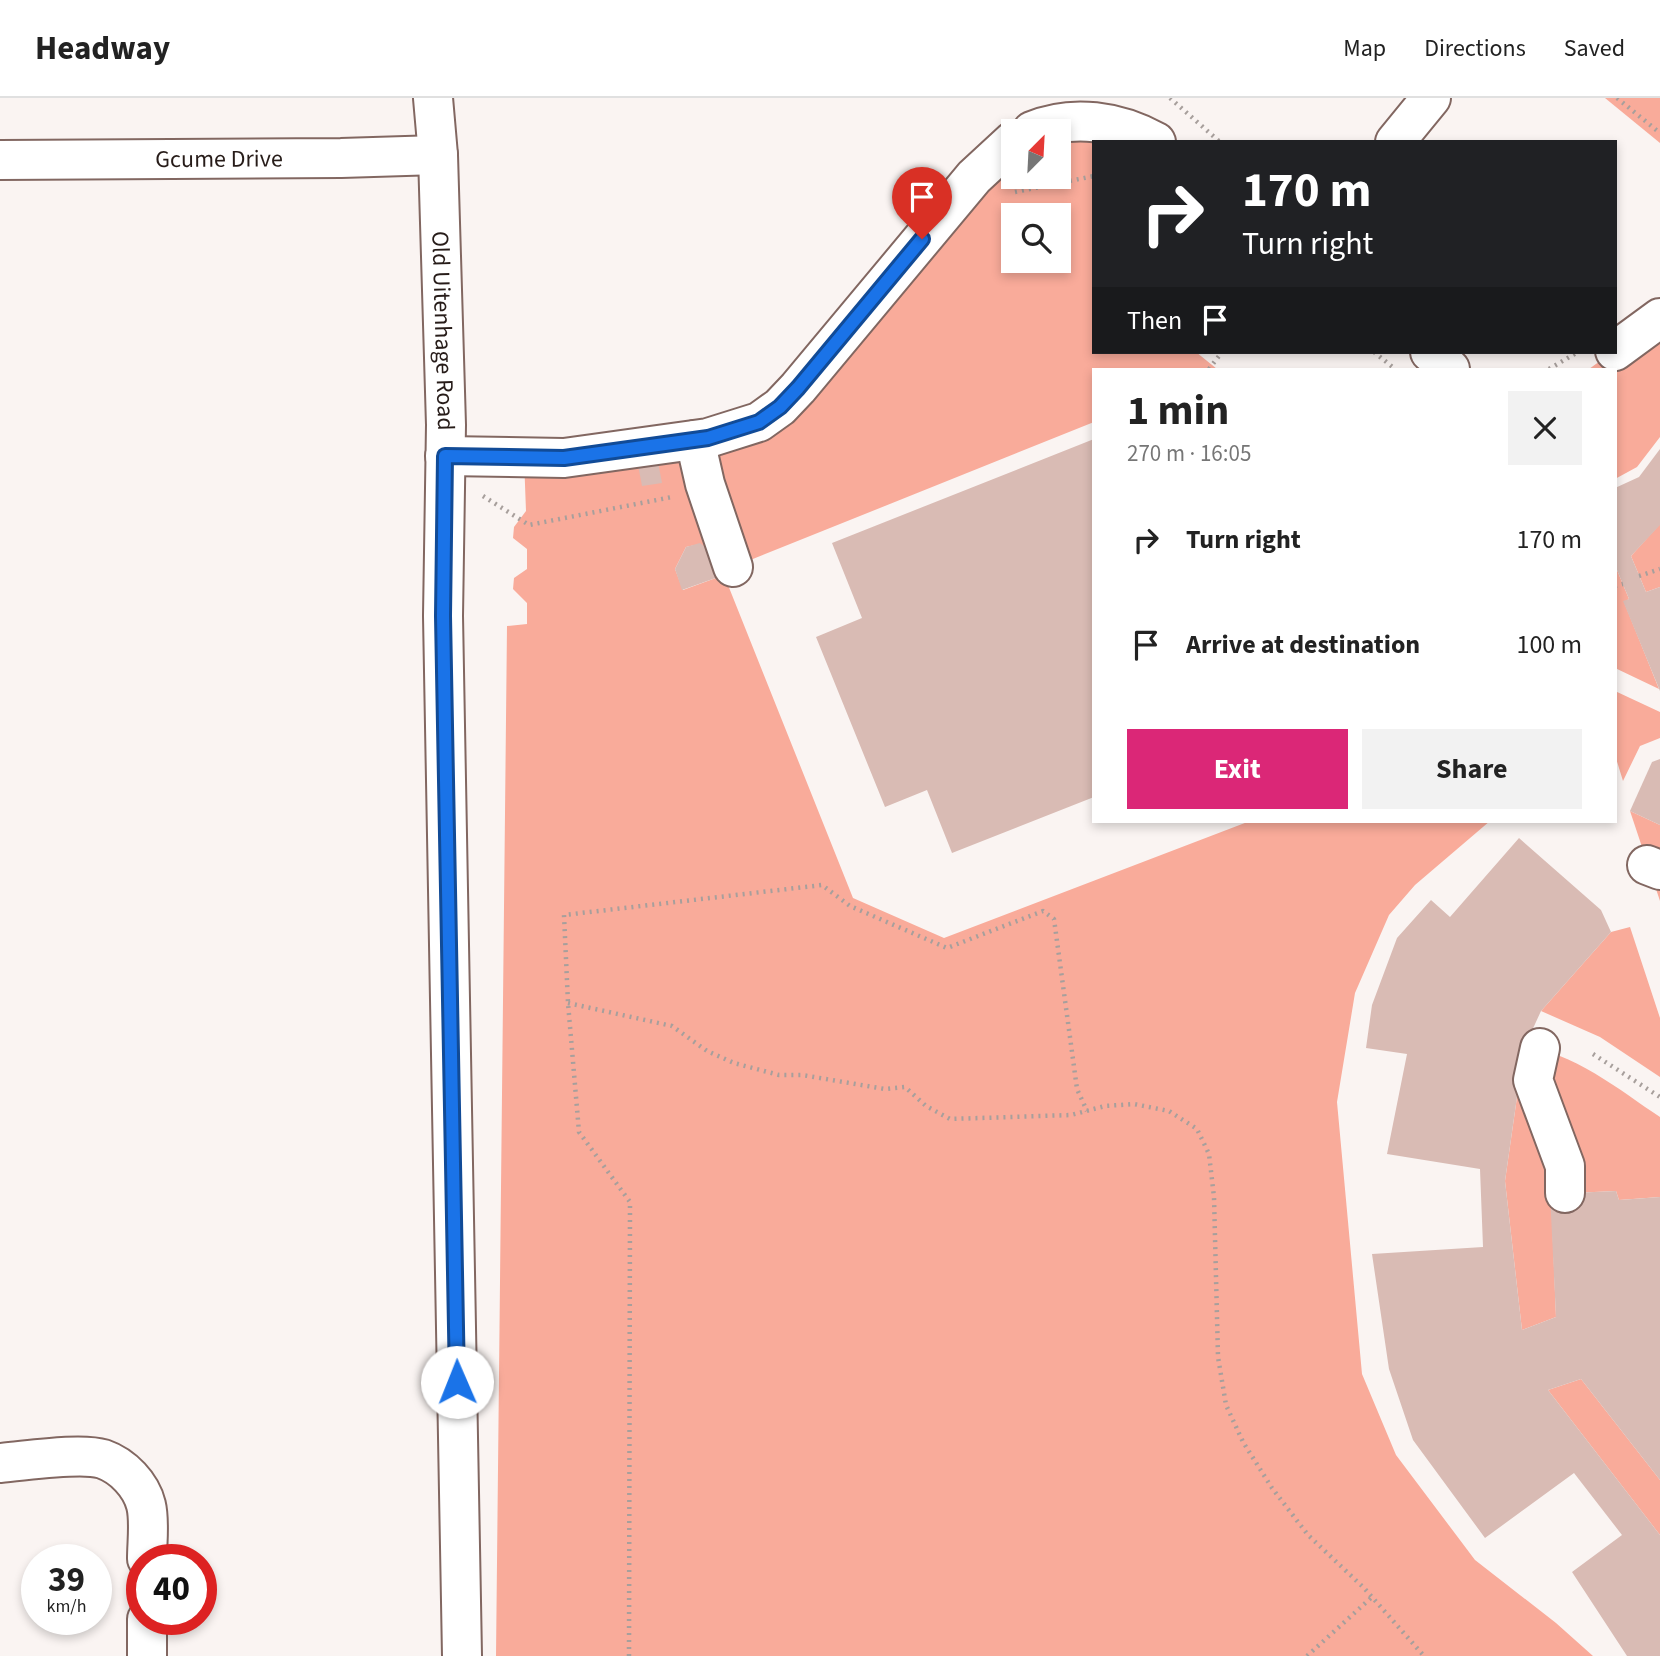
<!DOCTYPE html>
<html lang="en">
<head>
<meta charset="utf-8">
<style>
	body { margin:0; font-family:"Source Sans 3",sans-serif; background:#f2f2f2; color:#222; height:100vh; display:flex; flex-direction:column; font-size:26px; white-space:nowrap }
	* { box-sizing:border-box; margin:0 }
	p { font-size:23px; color:#767676 }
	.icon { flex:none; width:38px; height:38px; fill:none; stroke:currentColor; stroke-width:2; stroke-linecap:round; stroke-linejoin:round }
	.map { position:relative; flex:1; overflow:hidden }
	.side { position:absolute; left:1092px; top:270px; width:525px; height:455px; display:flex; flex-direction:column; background:#fff; border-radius:0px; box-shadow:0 4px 10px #0003 }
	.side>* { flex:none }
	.top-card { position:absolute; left:1092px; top:42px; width:525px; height:214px; border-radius:0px; box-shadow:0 4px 10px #0003; background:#202124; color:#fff; overflow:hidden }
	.needle { width:46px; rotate:24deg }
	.controls { position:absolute; left:1001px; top:21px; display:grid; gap:14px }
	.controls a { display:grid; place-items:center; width:70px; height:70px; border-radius:0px; background:#fff; box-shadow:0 4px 10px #0003; font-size:35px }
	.speed { position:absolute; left:21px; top:1446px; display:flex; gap:14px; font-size:35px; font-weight:700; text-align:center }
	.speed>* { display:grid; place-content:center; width:91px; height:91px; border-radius:50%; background:#fff; box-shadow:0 4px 10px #0003; line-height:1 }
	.speed small { font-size:18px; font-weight:400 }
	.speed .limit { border:10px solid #d22; background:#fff; color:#111 }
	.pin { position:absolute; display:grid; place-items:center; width:60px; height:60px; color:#fff; margin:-72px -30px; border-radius:50% 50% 50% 0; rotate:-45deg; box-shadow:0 0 7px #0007 }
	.pin .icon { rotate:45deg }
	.me { position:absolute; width:77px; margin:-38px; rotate:359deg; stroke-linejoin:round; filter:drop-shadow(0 0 5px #0008) }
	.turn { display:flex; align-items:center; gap:24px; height:147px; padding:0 35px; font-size:32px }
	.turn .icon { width:91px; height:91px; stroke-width:2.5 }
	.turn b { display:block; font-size:49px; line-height:60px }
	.then { display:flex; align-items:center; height:66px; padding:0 35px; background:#0003; gap:14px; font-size:26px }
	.round { display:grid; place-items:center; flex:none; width:74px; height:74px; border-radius:0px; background:#f2f2f2 }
	.headline { display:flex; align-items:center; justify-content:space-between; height:119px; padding:0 35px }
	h1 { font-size:42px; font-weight:700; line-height:52px }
	.action { display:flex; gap:14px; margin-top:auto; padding:14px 35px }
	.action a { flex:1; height:80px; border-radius:0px; background:#db2777; color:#fff; font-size:28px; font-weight:700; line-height:80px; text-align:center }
	.action a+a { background:#f2f2f2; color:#222 }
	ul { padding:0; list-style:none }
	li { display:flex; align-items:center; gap:21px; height:105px; padding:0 35px }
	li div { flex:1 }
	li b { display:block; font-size:26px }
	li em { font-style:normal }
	header { display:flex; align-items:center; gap:42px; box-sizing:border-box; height:98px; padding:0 35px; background:#fff; border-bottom:2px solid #e0e0e0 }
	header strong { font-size:33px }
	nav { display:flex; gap:38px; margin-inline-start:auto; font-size:24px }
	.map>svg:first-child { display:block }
	.green { fill:#f9ab9a; fill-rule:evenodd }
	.building { fill:#d9bbb4 }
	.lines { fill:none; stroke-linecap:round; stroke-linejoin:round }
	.minor-casing { stroke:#826761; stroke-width:42 }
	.path { stroke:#a79f9c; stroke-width:4.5; stroke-dasharray:2 5; stroke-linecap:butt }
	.minor { stroke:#fff; stroke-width:38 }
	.route-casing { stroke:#114b97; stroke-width:18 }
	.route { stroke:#1a73e8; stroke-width:12 }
	.labels { text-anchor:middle; stroke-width:6; stroke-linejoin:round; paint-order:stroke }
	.street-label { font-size:24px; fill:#271c19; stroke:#fff }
</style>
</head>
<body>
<header>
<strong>Headway</strong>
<nav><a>Map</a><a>Directions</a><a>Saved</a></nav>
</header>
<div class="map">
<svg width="1660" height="1558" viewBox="0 0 1660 1558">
	<rect width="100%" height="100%" fill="#faf4f2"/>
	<g class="green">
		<polygon points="1605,0 1660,0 1660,45"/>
		<path d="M1059 33 1156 44H1094V254H1196L1217 271H1094V324L733 469 700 446 686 449 675 471 683 492 724 477 853 800 944 840 1250 723H1490L1415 787 1389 817 1355 895 1337 1004 1362 1276 1396 1357 1475 1462 1556 1525 1593 1558H496L507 528 527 526V505L513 491 514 480 527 471V451L513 440 514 429 526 413 524 360 737 333 1013 43V79H1059ZM1013 117H1059V163H1013Z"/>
		<polygon points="1660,220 1660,339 1637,369 1615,381 1615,271 1589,271"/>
		<polygon points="1660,426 1660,489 1646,494 1631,458"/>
		<polygon points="1617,472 1629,501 1624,504 1659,591 1615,570"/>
		<polygon points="1615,593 1660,614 1660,640 1640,648 1623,683 1615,657"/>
		<polygon points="1630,713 1660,727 1660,803"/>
		<polygon points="1630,829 1660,920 1660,979 1600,939 1541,913 1611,834"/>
		<path d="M1524 950C1570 951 1622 994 1660 1019V1099L1619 1102 1616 1093 1551 1096 1556 1219 1522 1232 1505 1083Z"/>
		<polygon points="1581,1281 1660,1382 1660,1437 1548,1292"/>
	</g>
	<g class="building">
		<polygon points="1094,341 1094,699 952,755 927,692 885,709 816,539 862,520 832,445"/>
		<polygon points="1660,351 1660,427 1631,458 1646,494 1660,489 1660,593 1623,503 1629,501 1617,472 1615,474 1615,390 1639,379"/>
		<polygon points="658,364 662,385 642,388 638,367"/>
		<polygon points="700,445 717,458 724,477 682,492 675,471 686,449"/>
		<polygon points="1660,661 1660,727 1630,713 1652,664"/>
		<polygon points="1519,740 1601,812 1611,834 1541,913 1524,950 1505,1083 1522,1232 1556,1219 1550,1096 1616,1093 1619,1102 1660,1099 1660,1382 1581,1281 1548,1292 1660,1437 1660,1558 1627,1558 1572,1474 1622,1437 1574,1375 1485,1440 1413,1342 1389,1271 1372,1156 1483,1149 1480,1071 1387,1056 1407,956 1366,950 1372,907 1397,840 1431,802 1450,819"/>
	</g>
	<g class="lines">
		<g class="minor-casing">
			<g id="minor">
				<path id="s1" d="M433 0 438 57 446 327 443 518 462 1558"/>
				<path d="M1032 33C1073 16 1118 23 1156 44"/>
				<polyline points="1395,44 1431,0"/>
				<path id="s2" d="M0 62 341 60 438 57"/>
				<polyline points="1615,253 1660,220"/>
				<polyline points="1430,254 1450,271"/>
				<polyline points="695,342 705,386 733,469"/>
				<polyline points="445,358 564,360 708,340 759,324 780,309 798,290 974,79 1013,43"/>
				<polyline points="1647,767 1660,772"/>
				<polyline points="1540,950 1533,982 1565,1068 1565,1095"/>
				<path d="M0 1365C26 1363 80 1354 103 1361 123 1368 141 1387 146 1407 150 1423 147 1444 147 1461"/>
				<polyline points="147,1558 147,1521"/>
			</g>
		</g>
		<g class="path">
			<polyline points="1170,0 1220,44"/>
			<polyline points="1617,0 1660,35"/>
			<polyline points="1015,94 1094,78"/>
			<polyline points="1374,254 1395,271"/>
			<polyline points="1209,271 1222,254"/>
			<polyline points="1549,271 1578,254"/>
			<polyline points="483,398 529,427 672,399"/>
			<polyline points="1639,478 1660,471"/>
			<polyline points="1615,488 1623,486"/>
			<polyline points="568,905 672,928 707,953 734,965 779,977 802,977 885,991 905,989 926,1008 950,1021 1071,1017 1105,1008 1134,1006 1169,1013 1197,1031 1209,1056 1214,1099 1218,1259 1226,1307 1243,1344 1272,1390 1308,1437 1364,1490 1424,1558"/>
			<polyline points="1593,956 1660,999"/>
			<polyline points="629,1558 630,1104 579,1034 568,905 564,817 822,787 850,808 947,850 1043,813 1054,821 1077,991 1087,1013"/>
			<polyline points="1307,1558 1372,1499"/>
		</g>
		<use href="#minor" class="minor"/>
	</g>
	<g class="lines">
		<g class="route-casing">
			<polyline id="route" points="457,1284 443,518 445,358 564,360 708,340 759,324 780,309 798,290 922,141"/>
		</g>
		<use href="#route" class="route"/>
	</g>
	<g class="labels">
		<g class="street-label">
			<text dy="8" stroke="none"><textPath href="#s2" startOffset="219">Gcume Drive</textPath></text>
			<text dy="8" stroke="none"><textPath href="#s1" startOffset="233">Old Uitenhage Road</textPath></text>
		</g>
	</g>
</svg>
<div class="controls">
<a><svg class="needle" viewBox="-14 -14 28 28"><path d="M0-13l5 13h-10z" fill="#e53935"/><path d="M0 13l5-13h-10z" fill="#767676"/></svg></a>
<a><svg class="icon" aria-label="search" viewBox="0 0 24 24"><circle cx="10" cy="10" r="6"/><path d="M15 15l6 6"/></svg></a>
</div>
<div class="speed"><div>39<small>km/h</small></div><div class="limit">40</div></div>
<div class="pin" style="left:922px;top:141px;background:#d93025"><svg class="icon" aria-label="arrive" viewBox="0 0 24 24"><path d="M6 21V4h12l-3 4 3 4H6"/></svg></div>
<svg class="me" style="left:457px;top:1284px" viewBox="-20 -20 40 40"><circle r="19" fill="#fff"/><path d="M0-13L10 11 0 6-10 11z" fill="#1a73e8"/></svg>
<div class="top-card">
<div class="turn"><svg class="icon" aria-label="right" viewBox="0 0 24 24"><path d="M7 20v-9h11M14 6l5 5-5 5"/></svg><div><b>170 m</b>Turn right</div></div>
<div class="then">Then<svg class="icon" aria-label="arrive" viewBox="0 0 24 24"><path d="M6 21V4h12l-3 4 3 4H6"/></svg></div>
</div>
<section class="side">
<div class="headline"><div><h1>1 min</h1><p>270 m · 16:05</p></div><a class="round"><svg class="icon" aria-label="close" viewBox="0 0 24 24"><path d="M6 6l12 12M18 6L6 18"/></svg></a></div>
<ul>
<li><svg class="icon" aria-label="right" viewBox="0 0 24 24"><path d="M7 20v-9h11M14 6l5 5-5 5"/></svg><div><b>Turn right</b></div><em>170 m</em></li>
<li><svg class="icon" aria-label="arrive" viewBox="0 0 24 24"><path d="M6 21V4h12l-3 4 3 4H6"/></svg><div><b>Arrive at destination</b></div><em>100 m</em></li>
</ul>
<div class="action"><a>Exit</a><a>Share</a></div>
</section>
</div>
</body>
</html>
